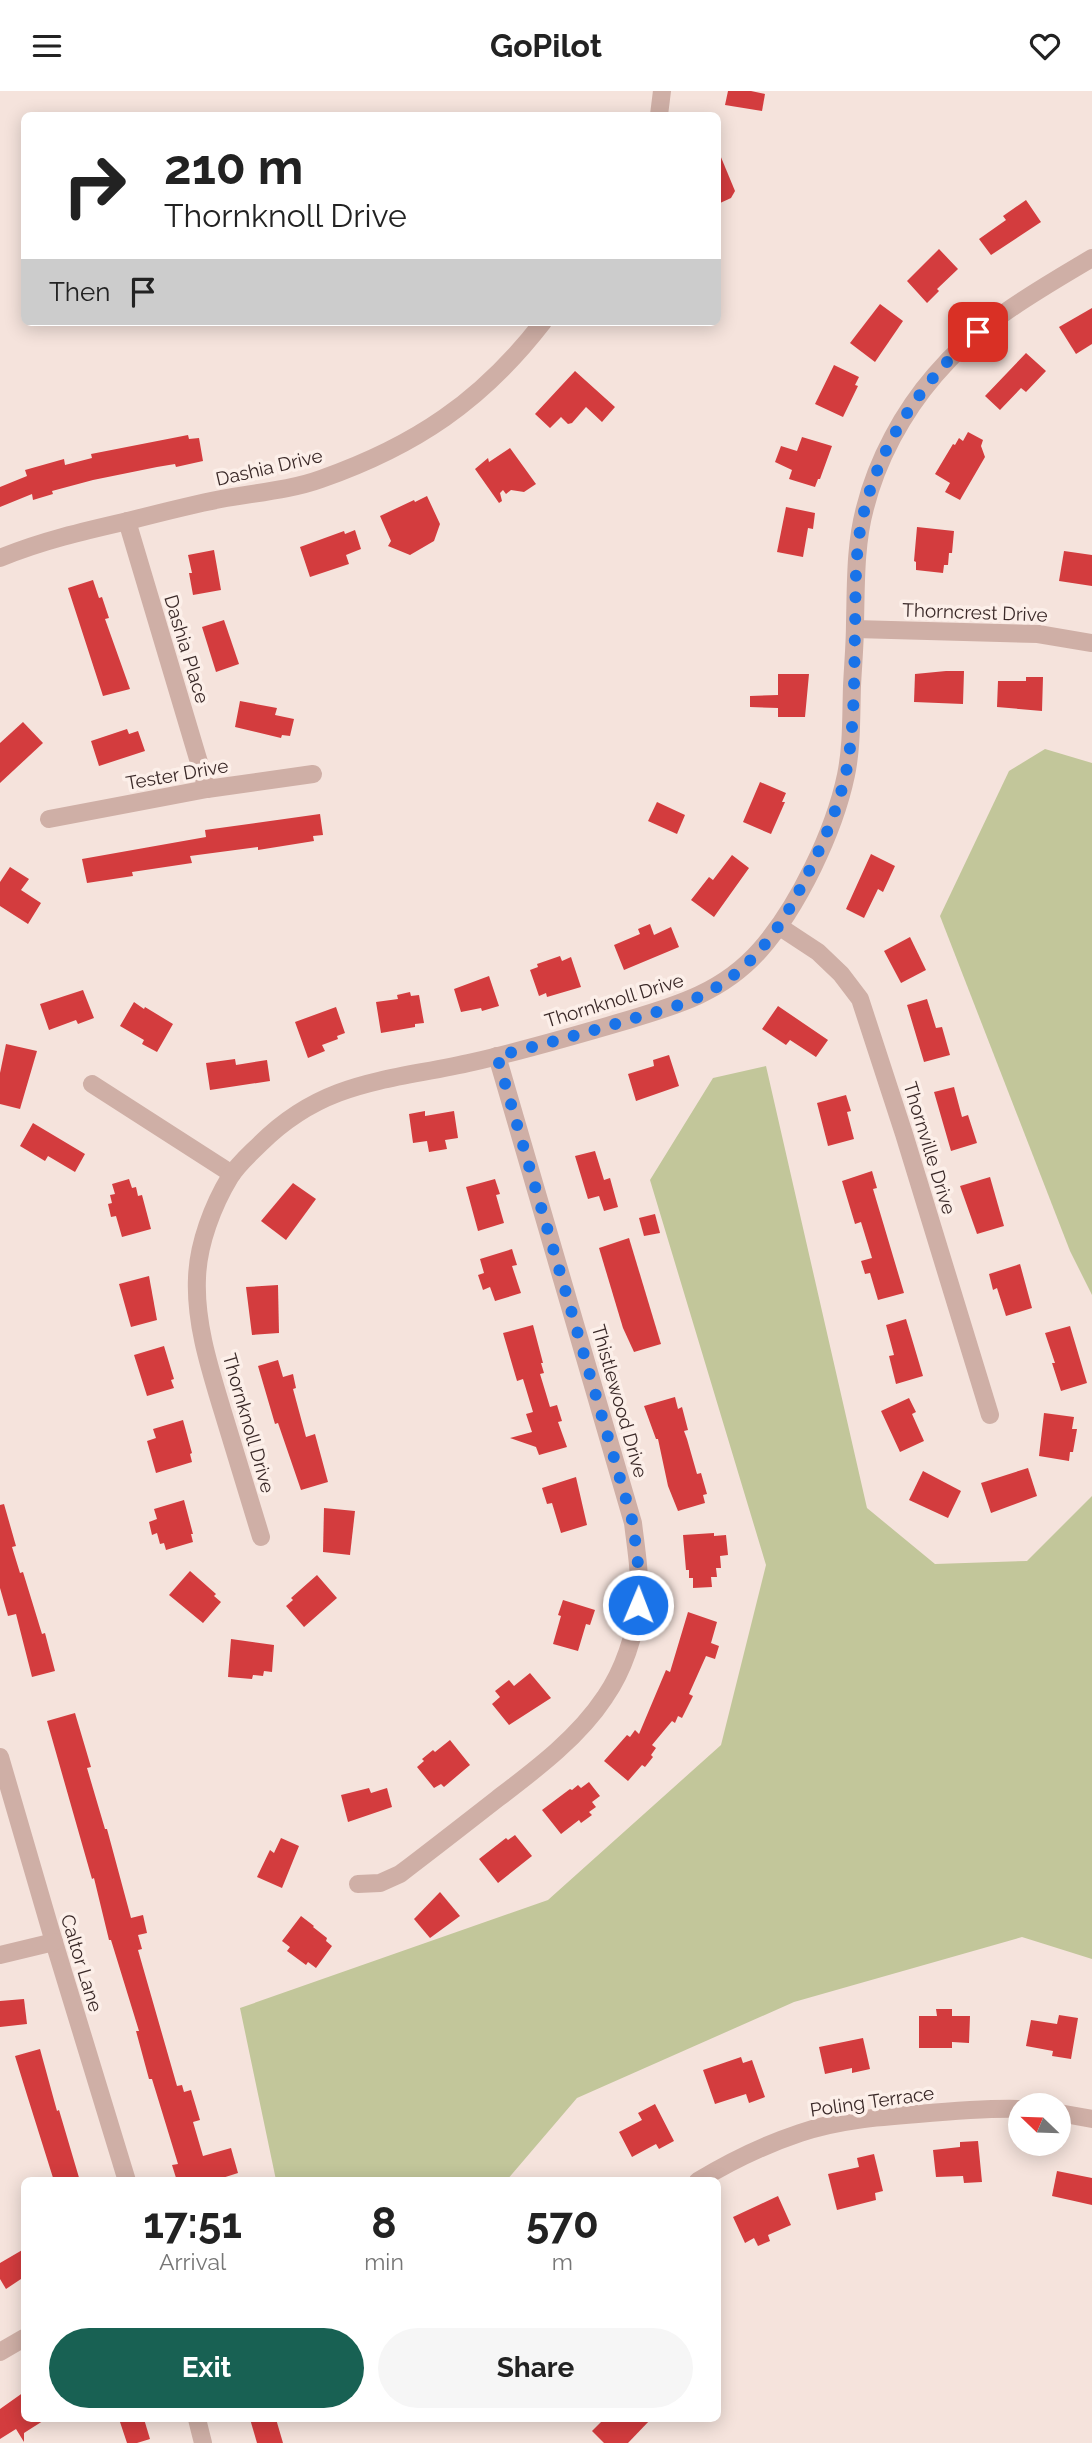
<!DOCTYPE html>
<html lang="en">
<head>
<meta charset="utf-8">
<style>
	body { margin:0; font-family:Raleway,sans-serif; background:#f6f6f6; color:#222; height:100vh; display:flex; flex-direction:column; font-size:26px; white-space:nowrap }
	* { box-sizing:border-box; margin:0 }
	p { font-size:23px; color:#767676 }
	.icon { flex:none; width:38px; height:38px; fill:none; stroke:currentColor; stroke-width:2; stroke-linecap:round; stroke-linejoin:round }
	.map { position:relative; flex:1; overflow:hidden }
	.details { position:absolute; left:21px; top:2086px; width:700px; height:245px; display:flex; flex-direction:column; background:#fff; border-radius:10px; box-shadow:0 4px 18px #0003 }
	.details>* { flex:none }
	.banner { position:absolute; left:21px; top:21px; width:700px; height:214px; border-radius:10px; box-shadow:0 4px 18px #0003; background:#fff; color:#222; overflow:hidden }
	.needle { width:46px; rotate:293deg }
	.buttons { position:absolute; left:1008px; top:2002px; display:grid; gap:14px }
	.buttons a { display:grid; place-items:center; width:63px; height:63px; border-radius:50%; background:#fff; box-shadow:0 4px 18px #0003; font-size:35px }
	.pin { position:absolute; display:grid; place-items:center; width:60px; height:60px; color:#fff; margin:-30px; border-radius:14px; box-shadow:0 4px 10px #0006 }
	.me { position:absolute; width:77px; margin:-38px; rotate:1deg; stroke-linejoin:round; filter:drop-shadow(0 0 5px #0008) }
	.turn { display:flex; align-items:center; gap:24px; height:147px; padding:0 28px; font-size:32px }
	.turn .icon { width:91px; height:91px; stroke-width:2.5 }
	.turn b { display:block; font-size:49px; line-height:60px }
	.then { display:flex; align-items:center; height:66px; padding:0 28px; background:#0003; gap:14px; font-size:26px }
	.eta { display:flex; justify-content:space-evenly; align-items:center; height:119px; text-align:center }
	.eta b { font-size:42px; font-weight:700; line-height:49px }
	.primary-button { display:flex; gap:14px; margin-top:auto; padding:14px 28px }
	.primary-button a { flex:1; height:80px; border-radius:42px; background:#186153; color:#fff; font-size:28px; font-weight:700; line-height:80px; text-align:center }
	.primary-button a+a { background:#f6f6f6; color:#222 }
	header { display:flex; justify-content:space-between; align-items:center; height:91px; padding:0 28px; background:#fff; font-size:32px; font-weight:700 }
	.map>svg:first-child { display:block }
	.green { fill:#c2c69a }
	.building { fill:#d33c3e }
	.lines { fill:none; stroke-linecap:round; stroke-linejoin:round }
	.minor { stroke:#cfafa6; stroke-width:18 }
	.route { stroke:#1a73e8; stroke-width:12; stroke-dasharray:0 21.6 }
	.labels { text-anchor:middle; stroke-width:7; stroke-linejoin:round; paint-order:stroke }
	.street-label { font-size:19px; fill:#3a2928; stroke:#fcefe9 }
</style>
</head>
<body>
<header><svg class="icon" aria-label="menu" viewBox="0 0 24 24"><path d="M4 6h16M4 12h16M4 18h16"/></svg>GoPilot<svg class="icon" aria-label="heart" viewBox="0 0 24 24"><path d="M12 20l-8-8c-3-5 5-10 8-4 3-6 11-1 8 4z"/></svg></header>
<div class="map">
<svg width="1092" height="2352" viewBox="0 0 1092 2352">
	<rect width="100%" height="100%" fill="#f5e3dc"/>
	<g class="green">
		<polygon points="1045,658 1092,672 1092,1204 1070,1160 940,825 1009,680"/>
		<polygon points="766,975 867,1417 935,1473 1027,1470 1092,1405 1092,1868 1022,1846 794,1911 577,2007 507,2089 276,2089 240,1917 548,1809 721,1654 766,1474 650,1089 713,987"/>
	</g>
	<g class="building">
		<polygon points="728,0 751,0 765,3 762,20 725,14"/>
		<polygon points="718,59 735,100 731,107 718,113"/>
		<polygon points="1026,109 1041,131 991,164 979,148 1006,129 1003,125"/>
		<polygon points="939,158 958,178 937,198 939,200 927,212 907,190"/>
		<polygon points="880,213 903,230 875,271 850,252"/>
		<polygon points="1092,217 1092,253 1076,263 1059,236"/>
		<polygon points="1026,262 1046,280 1026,301 1021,297 1000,319 985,305"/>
		<polygon points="834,274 859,286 855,294 858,295 843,326 815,313"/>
		<polygon points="575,280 615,316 602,331 586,316 572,332 568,333 561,326 550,337 535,323"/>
		<polygon points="968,341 983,349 981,355 985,366 960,409 945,401 950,392 935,383 953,353 955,354 959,347 963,350"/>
		<polygon points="188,344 189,348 199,347 203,370 176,376 175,373 157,376 93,389 52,400 53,403 33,409 32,403 0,416 0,396 27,385 25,379 64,368 65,374 92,367 91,363"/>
		<polygon points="802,346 832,355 820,388 818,388 815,396 789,388 792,379 775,371 781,355 797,360"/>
		<polygon points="510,357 536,393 524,401 511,399 506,403 503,399 500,402 502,410 499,412 475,378 488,367 489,371"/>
		<polygon points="427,405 440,433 434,450 410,464 388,455 391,450 380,425 414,409 415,411"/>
		<polygon points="786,416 815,422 813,438 808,437 803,466 777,461"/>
		<polygon points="917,436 954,440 952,462 949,462 948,474 944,474 943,482 916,479 916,471 914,470"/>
		<polygon points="355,439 361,458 346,464 349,473 310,486 300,456 344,440 345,443"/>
		<polygon points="214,459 221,499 193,504 189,482 192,482 188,464"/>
		<polygon points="1064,460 1092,464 1092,495 1059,490"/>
		<polygon points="93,489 99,507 102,506 109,527 105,528 130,598 103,605 68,497"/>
		<polygon points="224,529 239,573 216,581 202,536"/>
		<polygon points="946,580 964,580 963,613 914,611 915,583"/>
		<polygon points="778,583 809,583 805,626 778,626 778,617 750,616 750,605 778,604"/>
		<polygon points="1026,586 1043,586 1042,620 997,616 998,590 1026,590"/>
		<polygon points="240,610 277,617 275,624 294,628 290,645 282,644 281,647 235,636"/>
		<polygon points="23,631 43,652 0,692 0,652"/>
		<polygon points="127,638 129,643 138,640 145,660 99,675 91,650"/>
		<polygon points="760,691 786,702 782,711 785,711 771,743 743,731"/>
		<polygon points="657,711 685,724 677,743 648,730"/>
		<polygon points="320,723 323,744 313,745 314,750 258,759 258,756 190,765 192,772 132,781 133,785 87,792 82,768 206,746 205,739"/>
		<polygon points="871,763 895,775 883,801 878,798 864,827 846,818"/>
		<polygon points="732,764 749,777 714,826 691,809 709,786 713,789"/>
		<polygon points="10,776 29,788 21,799 41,812 28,833 0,815 0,791"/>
		<polygon points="650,833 654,844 671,836 679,856 624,879 614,854 640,843 638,838"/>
		<polygon points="910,846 926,879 901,892 884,860"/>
		<polygon points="560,865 562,870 571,866 581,896 547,906 546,902 539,905 530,879 538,876 537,873"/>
		<polygon points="489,885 499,915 482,920 481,917 461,921 454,898"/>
		<polygon points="83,899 94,927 78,933 76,929 49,939 40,913"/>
		<polygon points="410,901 411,905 419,904 424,932 415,933 415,936 381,942 376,911 398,908 397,904"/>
		<polygon points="927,908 936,937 942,936 950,964 924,971 907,914"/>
		<polygon points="134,911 144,918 145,916 173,933 157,961 142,953 144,949 120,935"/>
		<polygon points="778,915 828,949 816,966 790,949 786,954 762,938"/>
		<polygon points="336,916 345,942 337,945 338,948 322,954 325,960 308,967 295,931"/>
		<polygon points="6,953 37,960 20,1018 0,1013 0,982"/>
		<polygon points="669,964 679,995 636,1010 628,983 654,975 653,969"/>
		<polygon points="235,968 236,974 267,969 270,990 210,999 206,972"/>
		<polygon points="954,996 962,1026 968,1024 977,1052 951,1060 934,1001"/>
		<polygon points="846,1004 851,1020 847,1021 854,1048 828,1055 817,1012"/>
		<polygon points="425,1020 425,1025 454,1020 458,1047 445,1049 447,1058 429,1061 427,1050 413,1052 409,1023"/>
		<polygon points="33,1032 85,1063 75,1081 48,1065 45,1070 20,1055"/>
		<polygon points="595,1060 604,1089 610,1087 618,1116 604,1120 599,1105 588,1108 575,1065"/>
		<polygon points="872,1080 877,1097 873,1098 904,1202 878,1209 870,1182 865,1183 861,1170 872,1167 861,1131 855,1133 842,1090"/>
		<polygon points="990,1086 1004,1135 977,1143 960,1095"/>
		<polygon points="129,1088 132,1097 136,1096 138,1105 142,1104 151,1138 122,1146 116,1125 111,1126 108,1113 112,1112 110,1104 115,1103 112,1093"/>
		<polygon points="495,1088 500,1103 496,1104 504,1132 478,1140 466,1096"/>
		<polygon points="293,1092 316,1108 286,1149 261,1130"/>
		<polygon points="655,1123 660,1142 644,1145 639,1127"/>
		<polygon points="629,1147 661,1253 634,1261 623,1237 599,1157"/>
		<polygon points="512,1158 517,1174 512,1175 521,1202 495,1210 490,1196 483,1199 478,1184 484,1182 480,1168"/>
		<polygon points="1020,1173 1032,1217 1006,1225 997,1197 993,1199 989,1183"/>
		<polygon points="149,1185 157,1229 131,1236 119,1193"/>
		<polygon points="278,1194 279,1242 252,1244 246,1196"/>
		<polygon points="906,1228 923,1285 896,1293 889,1265 894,1264 886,1234"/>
		<polygon points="533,1234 543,1272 541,1272 544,1282 540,1283 550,1316 557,1314 562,1330 558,1331 567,1356 539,1364 536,1356 510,1347 532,1341 526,1323 533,1321 523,1288 517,1290 503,1242"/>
		<polygon points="1070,1235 1087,1292 1061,1300 1052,1272 1055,1272 1045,1242"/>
		<polygon points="164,1255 174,1288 171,1289 174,1297 147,1305 134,1264"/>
		<polygon points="278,1269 283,1286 293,1283 296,1297 293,1298 306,1346 315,1343 328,1391 301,1399 278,1332 275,1333 258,1275"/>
		<polygon points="675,1306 678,1318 682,1316 688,1339 684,1340 687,1348 697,1383 701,1382 707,1403 703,1404 705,1412 678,1420 668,1395 658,1348 656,1348 644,1315"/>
		<polygon points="909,1307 916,1321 912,1323 924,1350 900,1361 881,1320"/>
		<polygon points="1044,1322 1074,1326 1072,1338 1077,1338 1073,1361 1070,1361 1069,1370 1039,1365"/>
		<polygon points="183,1329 192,1362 190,1363 192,1371 156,1382 147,1350 156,1347 153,1338"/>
		<polygon points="1028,1377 1037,1405 991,1422 981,1392"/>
		<polygon points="923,1380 961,1400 948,1427 909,1409"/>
		<polygon points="576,1386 587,1434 561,1442 552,1412 547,1413 542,1397"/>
		<polygon points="184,1409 193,1443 191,1443 193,1451 166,1459 164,1452 160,1453 157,1442 152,1444 149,1431 157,1428 154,1418"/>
		<polygon points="4,1413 16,1455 12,1456 20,1482 23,1481 42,1543 45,1542 55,1580 32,1586 16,1523 8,1525 0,1497 0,1414"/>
		<polygon points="324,1417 355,1420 350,1464 323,1461"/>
		<polygon points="714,1442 714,1445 726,1444 728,1464 720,1465 721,1477 716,1477 717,1486 711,1486 712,1496 693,1497 693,1487 689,1487 689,1479 686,1479 683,1444"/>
		<polygon points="190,1480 216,1503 214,1505 221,1511 203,1532 169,1504"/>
		<polygon points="317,1484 337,1507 304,1536 286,1515 293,1509 291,1507"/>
		<polygon points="563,1509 595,1519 590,1534 586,1533 578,1560 553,1553 561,1525 558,1524"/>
		<polygon points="688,1521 717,1531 711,1552 719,1555 715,1568 706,1565 689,1603 693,1605 682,1627 678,1625 675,1632 672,1630 652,1654 656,1657 651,1664 653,1666 645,1676 642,1674 628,1690 604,1670 627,1644 630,1646 635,1639 639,1643 666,1579 670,1581"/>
		<polygon points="231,1548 274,1554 272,1581 264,1580 263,1585 253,1584 252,1588 228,1586"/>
		<polygon points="530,1582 551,1607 509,1634 492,1613 500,1606 495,1600 509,1589 514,1595"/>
		<polygon points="75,1622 91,1676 87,1677 105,1738 107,1738 131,1827 143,1824 147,1842 138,1844 142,1858 138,1859 177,1995 182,1994 184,2001 191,1999 200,2029 193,2031 203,2065 231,2057 238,2082 213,2090 177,2090 172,2074 178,2073 152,1988 149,1988 136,1940 139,1940 111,1849 109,1849 94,1787 92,1788 47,1630"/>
		<polygon points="450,1649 470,1674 444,1696 441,1693 434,1697 417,1676 424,1670 422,1668 433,1659 435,1661"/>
		<polygon points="589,1691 600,1705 592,1711 596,1716 589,1721 592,1724 581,1732 579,1729 561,1743 542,1719 570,1698 572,1699 578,1694 581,1697"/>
		<polygon points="369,1697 371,1702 387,1697 392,1716 348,1731 341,1704"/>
		<polygon points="515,1744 532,1765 498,1792 479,1768 506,1747 508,1749"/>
		<polygon points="281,1747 299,1755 282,1797 257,1786 270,1759 274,1762"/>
		<polygon points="440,1801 460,1825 430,1847 414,1828"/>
		<polygon points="301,1825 314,1835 313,1836 327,1847 326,1850 332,1855 316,1877 308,1871 306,1874 287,1860 290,1856 282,1850"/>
		<polygon points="24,1908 27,1933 0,1936 0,1910"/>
		<polygon points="936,1918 952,1918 952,1925 970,1925 969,1952 952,1951 952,1957 919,1957 919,1925 937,1925"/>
		<polygon points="1059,1924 1078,1927 1071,1968 1052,1965 1053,1960 1026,1955 1031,1929 1057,1933"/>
		<polygon points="863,1947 870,1978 852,1982 852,1977 825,1983 819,1956"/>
		<polygon points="40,1958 57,2020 59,2019 80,2090 54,2090 27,2004 15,1965"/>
		<polygon points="741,1966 743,1972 752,1969 765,2006 749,2012 746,2003 715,2013 703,1979"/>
		<polygon points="655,2013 674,2050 659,2058 656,2053 632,2066 619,2041 642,2029 638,2022"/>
		<polygon points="978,2050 982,2091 964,2092 963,2085 936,2086 933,2059 960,2056 960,2051"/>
		<polygon points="874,2063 883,2100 875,2102 876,2109 837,2119 828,2083 859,2076 857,2067"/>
		<polygon points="1057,2080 1092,2087 1092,2114 1052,2105"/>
		<polygon points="778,2105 791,2134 768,2144 770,2150 758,2155 754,2147 745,2152 733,2126"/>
		<polygon points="24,2158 24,2186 6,2198 0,2188 0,2172"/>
		<polygon points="24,2301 24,2328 46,2328 24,2342 24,2351 16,2338 0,2348 0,2318"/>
		<polygon points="119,2328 144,2328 150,2348 137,2352 127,2352"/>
		<polygon points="250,2328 276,2328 283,2352 257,2352"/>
		<polygon points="604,2328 651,2328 628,2352 604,2352 592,2340"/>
	</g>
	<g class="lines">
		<g class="minor">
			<polyline points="659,24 662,0"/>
			<polyline points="127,430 207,698"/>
			<path d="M0 467C41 450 84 440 128 430 159 422 190 414 221 408 253 402 291 399 321 388 415 355 482 310 543 231"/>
			<polyline points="855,538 1038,543 1092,552"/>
			<polyline points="49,728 207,698 313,683"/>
			<polyline points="780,836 818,861 841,883 860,908 904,1043 990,1324"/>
			<polyline points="92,993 232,1083"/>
			<path d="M261 1446C248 1403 235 1360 222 1318 209 1275 195 1231 197 1187 198 1153 213 1114 230 1086 238 1073 250 1063 260 1053 325 988 390 990 473 971 525 959 577 944 628 929 679 914 724 900 760 859 798 816 834 741 846 684 852 655 851 625 852 595 853 574 855 553 855 532 856 494 855 454 865 417 877 369 903 321 935 284 979 232 1035 201 1092 167"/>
			<polyline points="0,1666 54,1851 127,2090"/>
			<path d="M358 1793 380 1792 400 1783C433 1758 465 1733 497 1708 535 1679 578 1647 605 1606 623 1580 636 1543 638 1511 641 1484 636 1458 633 1432L497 965"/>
			<polyline points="0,1864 54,1851"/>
			<polyline points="1059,2022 1092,2028"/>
			<path d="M698 2090C731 2070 764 2054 800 2042 838 2029 878 2026 918 2023 952 2020 986 2017 1020 2018"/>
			<polyline points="0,2261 24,2247"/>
			<polyline points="197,2328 203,2352"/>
		</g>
	</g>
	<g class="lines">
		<path class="route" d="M638 1514 639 1481 633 1432 497 965C544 953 590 941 635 927 660 920 687 913 710 900 753 876 781 837 802 794 820 759 836 724 845 686 855 643 854 583 855 538 856 498 854 456 865 417 882 349 925 287 978 241"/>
	</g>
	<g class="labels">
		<g class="street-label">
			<text transform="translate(269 376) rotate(-13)" y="7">Dashia Drive</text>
			<text transform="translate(975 521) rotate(2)" y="7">Thorncrest Drive</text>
			<text transform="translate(187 558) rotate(73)" y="7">Dashia Place</text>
			<text transform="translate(177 683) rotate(-10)" y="7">Tester Drive</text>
			<text transform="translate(614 909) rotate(-17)" y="7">Thornknoll Drive</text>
			<text transform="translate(930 1057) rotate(73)" y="7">Thornville Drive</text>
			<text transform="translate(620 1310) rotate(74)" y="7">Thistlewood Drive</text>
			<text transform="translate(249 1332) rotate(74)" y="7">Thornknoll Drive</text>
			<text transform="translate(82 1872) rotate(73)" y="7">Caltor Lane</text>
			<text transform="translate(872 2010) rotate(-8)" y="7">Poling Terrace</text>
		</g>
	</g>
</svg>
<div class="buttons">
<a><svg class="needle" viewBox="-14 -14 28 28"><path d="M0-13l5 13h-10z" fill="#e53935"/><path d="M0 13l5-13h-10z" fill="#767676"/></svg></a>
</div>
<div class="pin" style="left:978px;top:241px;background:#d93025"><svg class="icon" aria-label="arrive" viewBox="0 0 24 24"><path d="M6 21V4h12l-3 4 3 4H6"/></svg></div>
<svg class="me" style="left:638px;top:1514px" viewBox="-20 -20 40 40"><circle r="17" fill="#1a73e8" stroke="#fff" stroke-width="3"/><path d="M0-11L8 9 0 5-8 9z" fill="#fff"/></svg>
<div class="banner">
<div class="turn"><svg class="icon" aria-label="right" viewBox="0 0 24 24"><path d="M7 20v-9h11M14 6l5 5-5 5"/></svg><div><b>210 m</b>Thornknoll Drive</div></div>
<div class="then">Then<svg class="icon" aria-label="arrive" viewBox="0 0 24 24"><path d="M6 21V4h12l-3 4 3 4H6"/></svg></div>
</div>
<section class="details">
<div class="eta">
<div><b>17:51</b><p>Arrival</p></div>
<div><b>8</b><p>min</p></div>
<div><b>570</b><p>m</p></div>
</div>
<div class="primary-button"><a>Exit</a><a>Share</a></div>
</section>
</div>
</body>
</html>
